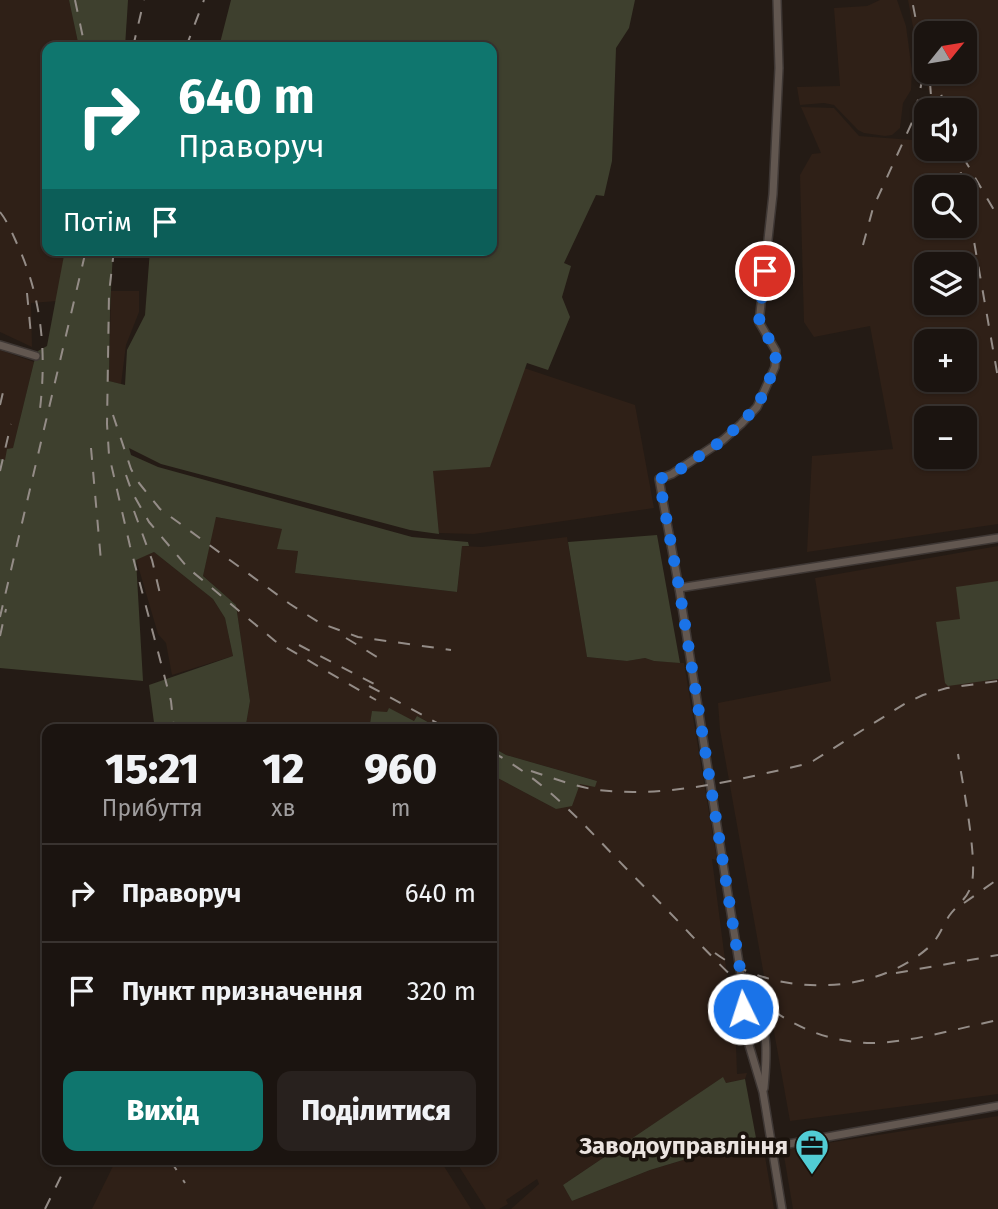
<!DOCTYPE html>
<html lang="uk">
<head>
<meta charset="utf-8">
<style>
	body { margin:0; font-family:"Fira Sans",sans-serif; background:#28211e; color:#f1f3f6; height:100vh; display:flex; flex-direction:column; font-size:26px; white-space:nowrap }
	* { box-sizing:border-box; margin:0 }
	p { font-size:23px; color:#a09e9f }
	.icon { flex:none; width:38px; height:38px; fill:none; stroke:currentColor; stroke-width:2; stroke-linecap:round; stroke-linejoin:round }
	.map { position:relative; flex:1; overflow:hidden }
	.panel { position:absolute; left:42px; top:724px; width:455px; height:441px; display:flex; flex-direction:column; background:#1b1410; border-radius:14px; box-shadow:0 2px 5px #0004,0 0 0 2px #393330 }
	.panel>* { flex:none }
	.top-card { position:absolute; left:42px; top:42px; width:455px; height:214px; border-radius:14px; box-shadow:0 2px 5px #0004,0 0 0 2px #393330; background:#0f766e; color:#fff; overflow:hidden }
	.needle { width:46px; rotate:60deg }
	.controls { position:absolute; left:914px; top:21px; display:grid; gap:14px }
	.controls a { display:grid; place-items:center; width:63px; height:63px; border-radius:14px; background:#1b1410; box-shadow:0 2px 5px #0004,0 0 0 2px #393330; font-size:35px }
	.pin { position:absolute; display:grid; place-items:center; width:60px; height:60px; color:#fff; margin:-30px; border:4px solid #fff; border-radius:50%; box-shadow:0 2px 7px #0007 }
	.me { position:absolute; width:77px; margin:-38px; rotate:356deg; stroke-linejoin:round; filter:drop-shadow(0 0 5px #0008) }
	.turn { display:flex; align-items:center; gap:24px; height:147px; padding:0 21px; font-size:32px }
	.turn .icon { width:91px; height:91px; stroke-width:2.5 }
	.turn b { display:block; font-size:49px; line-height:60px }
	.then { display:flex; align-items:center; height:66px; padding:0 21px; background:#0003; gap:14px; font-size:26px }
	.eta { display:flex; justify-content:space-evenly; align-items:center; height:119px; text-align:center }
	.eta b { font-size:42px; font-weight:800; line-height:49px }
	.button { display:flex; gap:14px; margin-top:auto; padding:14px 21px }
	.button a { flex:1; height:80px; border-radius:14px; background:#0f766e; color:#fff; font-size:28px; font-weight:800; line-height:80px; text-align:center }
	.button a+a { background:#28211e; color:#f1f3f6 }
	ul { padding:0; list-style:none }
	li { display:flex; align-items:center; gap:21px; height:98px; padding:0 21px; border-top:2px solid #393330 }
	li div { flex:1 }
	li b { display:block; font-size:26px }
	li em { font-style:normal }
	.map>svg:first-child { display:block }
	.built { fill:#2f2017; fill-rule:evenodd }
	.green { fill:#3e402e }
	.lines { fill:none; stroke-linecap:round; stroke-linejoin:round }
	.minor-casing { stroke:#3e3734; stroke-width:10 }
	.minor { stroke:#625750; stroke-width:7 }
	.rail { stroke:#948c87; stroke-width:2; stroke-dasharray:12 12; stroke-linecap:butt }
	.route { stroke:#1a73e8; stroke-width:12; stroke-dasharray:0 21.6 }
	.labels { text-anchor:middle; stroke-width:7; stroke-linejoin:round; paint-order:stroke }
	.poi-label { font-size:24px; font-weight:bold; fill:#ebe4e0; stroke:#1a120c; text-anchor:end }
</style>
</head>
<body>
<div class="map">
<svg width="998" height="1209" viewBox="0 0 998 1209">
	<rect width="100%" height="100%" fill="#241b15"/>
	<g class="built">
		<polygon points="0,0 69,0 79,47 47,47 47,250 65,250 57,301 31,303 32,347 0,332"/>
		<polygon points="880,0 897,0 906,26 912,71 911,90 903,103 900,128 892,135 885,136 864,133 858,130 834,105 824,103 800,105 797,87 840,86 834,8 867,6"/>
		<path d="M908 0H998V524L807 552 812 456 893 449 870 326 814 337 804 322 800 175 812 154 821 153 801 107 834 108 859 136 926 141V149H964V110H936L921 70ZM926 33H964V72H926ZM926 187H964V226H926ZM926 264H964V303H926ZM964 341V380H926V341ZM926 418H964V457H926Z"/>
		<polygon points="111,291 139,291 139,312 126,345 121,384 109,381"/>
		<polygon points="0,350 34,362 13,449 5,460 0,459"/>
		<polygon points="524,368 635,405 654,508 474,534 439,533 432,471 490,466 512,398"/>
		<polygon points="215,517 282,529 298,551 295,573 457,592 462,546 482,547 567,537 587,657 627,661 645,658 654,661 684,663 717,860 712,859 736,1045 737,1074 747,1073 745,1079 726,1083 722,1078 563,1185 572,1201 650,1170 756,1138 762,1139 774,1209 511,1209 539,1184 537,1179 506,1200 508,1204 499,1209 486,1209 455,1160 492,1160 492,775 556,809 580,783 597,781 506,755 492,747 492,730 442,730 417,716 414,721 389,709 387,712 372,712 369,730 245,730 250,701 236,605 203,576"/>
		<polygon points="998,546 998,1094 790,1121 720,730 718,703 831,681 815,578"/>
		<polygon points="154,552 213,599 225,618 233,656 172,675 166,643 158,634 136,559"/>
		<polygon points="998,1116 998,1209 793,1209 783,1150"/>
		<polygon points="116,1160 440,1160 471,1209 92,1209"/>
	</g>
	<g class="green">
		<polygon points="69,0 128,0 125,47 79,47"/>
		<polygon points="231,0 635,0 629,28 616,48 612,161 604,196 596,195 564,263 571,266 562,297 570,317 548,370 527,363 490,467 433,471 439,534 410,530 161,464 129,448 131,455 158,467 412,537 468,542 469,546 462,546 457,592 295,573 298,551 277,549 282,529 216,517 203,576 236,605 250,701 245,730 155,730 149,685 233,656 225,618 213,599 154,552 136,560 143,681 0,668 0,459 5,460 7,449 13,448 34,362 38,351 47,346 65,250 113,250 110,311 109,381 125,385 127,350 145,315 150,250 492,250 492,47 219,47"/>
		<polygon points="657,535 680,663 654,661 645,658 627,661 587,657 568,542"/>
		<polygon points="998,581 998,679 948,686 945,683 936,622 960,619 956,587"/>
		<polygon points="389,708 414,721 417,716 442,730 369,730 372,711 387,712"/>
		<polygon points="492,747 506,755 597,781 595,787 580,784 572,806 556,809 492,775"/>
		<polygon points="723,1077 726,1083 745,1079 756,1138 650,1170 572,1201 563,1185"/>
	</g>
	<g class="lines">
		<g class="minor-casing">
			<g id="minor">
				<polyline points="777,0 779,68 773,194 759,322 776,351 775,367 757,407 741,424 723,440 672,474 659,479 679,588 743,988 743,1017 749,1045 763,1092 782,1209"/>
				<polyline points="0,345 36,356"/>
				<polyline points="679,588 998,538"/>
				<path d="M745 998C771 1027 767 1050 764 1088"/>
				<polyline points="772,1147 998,1106"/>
			</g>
		</g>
		<use href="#minor" class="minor"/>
		<g class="rail">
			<polyline points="75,0 85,47"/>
			<polyline points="133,47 144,0"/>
			<polyline points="186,47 204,0"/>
			<polyline points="934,72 946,110"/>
			<polyline points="930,82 932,110"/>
			<polyline points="955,149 965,190 998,378"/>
			<polyline points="963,157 998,217"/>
			<polyline points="925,186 929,149"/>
			<path d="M0 212C8 222 13 235 18 246 43 301 47 357 39 417"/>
			<polyline points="863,245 873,208 914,118 922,81 923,56 912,0"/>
			<polyline points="114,250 109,293 107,424 109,455 130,546 171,701 174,730"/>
			<polyline points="27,293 31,335"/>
			<polyline points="0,405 4,388"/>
			<polyline points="113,415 131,469 139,483 160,509 290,604 320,623 358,637 451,650"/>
			<polyline points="91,448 101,561"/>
			<polyline points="0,471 11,424"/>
			<polyline points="126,475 132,492 149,522 188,568 275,641 376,700"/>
			<polyline points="134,511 152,560 161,598"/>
			<polyline points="0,617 86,250"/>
			<polyline points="0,636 6,609"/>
			<polyline points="346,638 382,660"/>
			<polyline points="299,645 380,687"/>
			<polyline points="369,686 450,730"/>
			<path d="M492 752C542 779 578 818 617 859 641 884 667 909 691 935 743 988 787 1039 867 1043 906 1044 959 1028 998 1020"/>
			<path d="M531 771C553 778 576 787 598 790 667 798 736 780 802 765L813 761 906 703 923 695 947 688 998 681"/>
			<polyline points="964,903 998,879"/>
			<path d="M715 953C774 997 873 997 929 947 939 938 942 927 949 916 956 906 967 899 971 886 979 864 962 781 958 754"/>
			<polyline points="896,973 998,955"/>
			<polyline points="170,1160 185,1183"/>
			<polyline points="45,1209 69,1160"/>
		</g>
	</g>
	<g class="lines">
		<polyline class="route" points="743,1009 743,988 679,587 659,479 673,474 723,440 757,407 775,367 776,351 759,322 765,271"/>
	</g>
	<defs>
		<g id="office-pin" transform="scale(1.75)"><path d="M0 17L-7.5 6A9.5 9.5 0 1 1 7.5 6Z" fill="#51ccd4" stroke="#1a120c"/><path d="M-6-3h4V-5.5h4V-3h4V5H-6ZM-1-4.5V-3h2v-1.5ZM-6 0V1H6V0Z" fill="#111"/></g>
	</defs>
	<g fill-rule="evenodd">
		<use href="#office-pin" x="812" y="1146"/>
	</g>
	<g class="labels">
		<g class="poi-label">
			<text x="788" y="1154">Заводоуправління</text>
		</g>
	</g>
</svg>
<div class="controls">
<a><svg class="needle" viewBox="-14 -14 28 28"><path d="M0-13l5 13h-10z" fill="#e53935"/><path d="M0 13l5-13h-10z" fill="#a09e9f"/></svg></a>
<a><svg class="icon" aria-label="sound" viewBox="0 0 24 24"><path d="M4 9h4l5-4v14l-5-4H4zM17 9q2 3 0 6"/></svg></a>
<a><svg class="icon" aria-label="search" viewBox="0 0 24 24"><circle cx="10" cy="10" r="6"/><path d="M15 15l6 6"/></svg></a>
<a><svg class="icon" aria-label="layers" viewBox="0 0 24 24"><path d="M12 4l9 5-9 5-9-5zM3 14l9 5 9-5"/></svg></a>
<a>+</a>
<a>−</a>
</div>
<div class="pin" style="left:765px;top:271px;background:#d93025"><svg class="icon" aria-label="arrive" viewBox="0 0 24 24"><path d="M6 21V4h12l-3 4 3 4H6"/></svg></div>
<svg class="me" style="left:743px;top:1009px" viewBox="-20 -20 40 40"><circle r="17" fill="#1a73e8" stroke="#fff" stroke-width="3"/><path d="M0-11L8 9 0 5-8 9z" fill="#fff"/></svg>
<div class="top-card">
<div class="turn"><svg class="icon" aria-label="right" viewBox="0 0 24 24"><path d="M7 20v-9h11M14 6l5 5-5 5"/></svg><div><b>640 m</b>Праворуч</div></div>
<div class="then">Потім<svg class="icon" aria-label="arrive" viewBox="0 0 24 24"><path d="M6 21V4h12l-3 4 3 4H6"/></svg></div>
</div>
<section class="panel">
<div class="eta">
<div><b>15:21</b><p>Прибуття</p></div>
<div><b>12</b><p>хв</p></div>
<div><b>960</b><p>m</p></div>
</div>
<ul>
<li><svg class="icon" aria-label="right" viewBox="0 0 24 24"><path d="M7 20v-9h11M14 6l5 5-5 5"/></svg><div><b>Праворуч</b></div><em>640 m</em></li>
<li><svg class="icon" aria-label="arrive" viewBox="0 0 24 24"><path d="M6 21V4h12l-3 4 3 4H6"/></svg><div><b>Пункт призначення</b></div><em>320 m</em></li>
</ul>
<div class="button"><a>Вихід</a><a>Поділитися</a></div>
</section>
</div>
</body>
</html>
